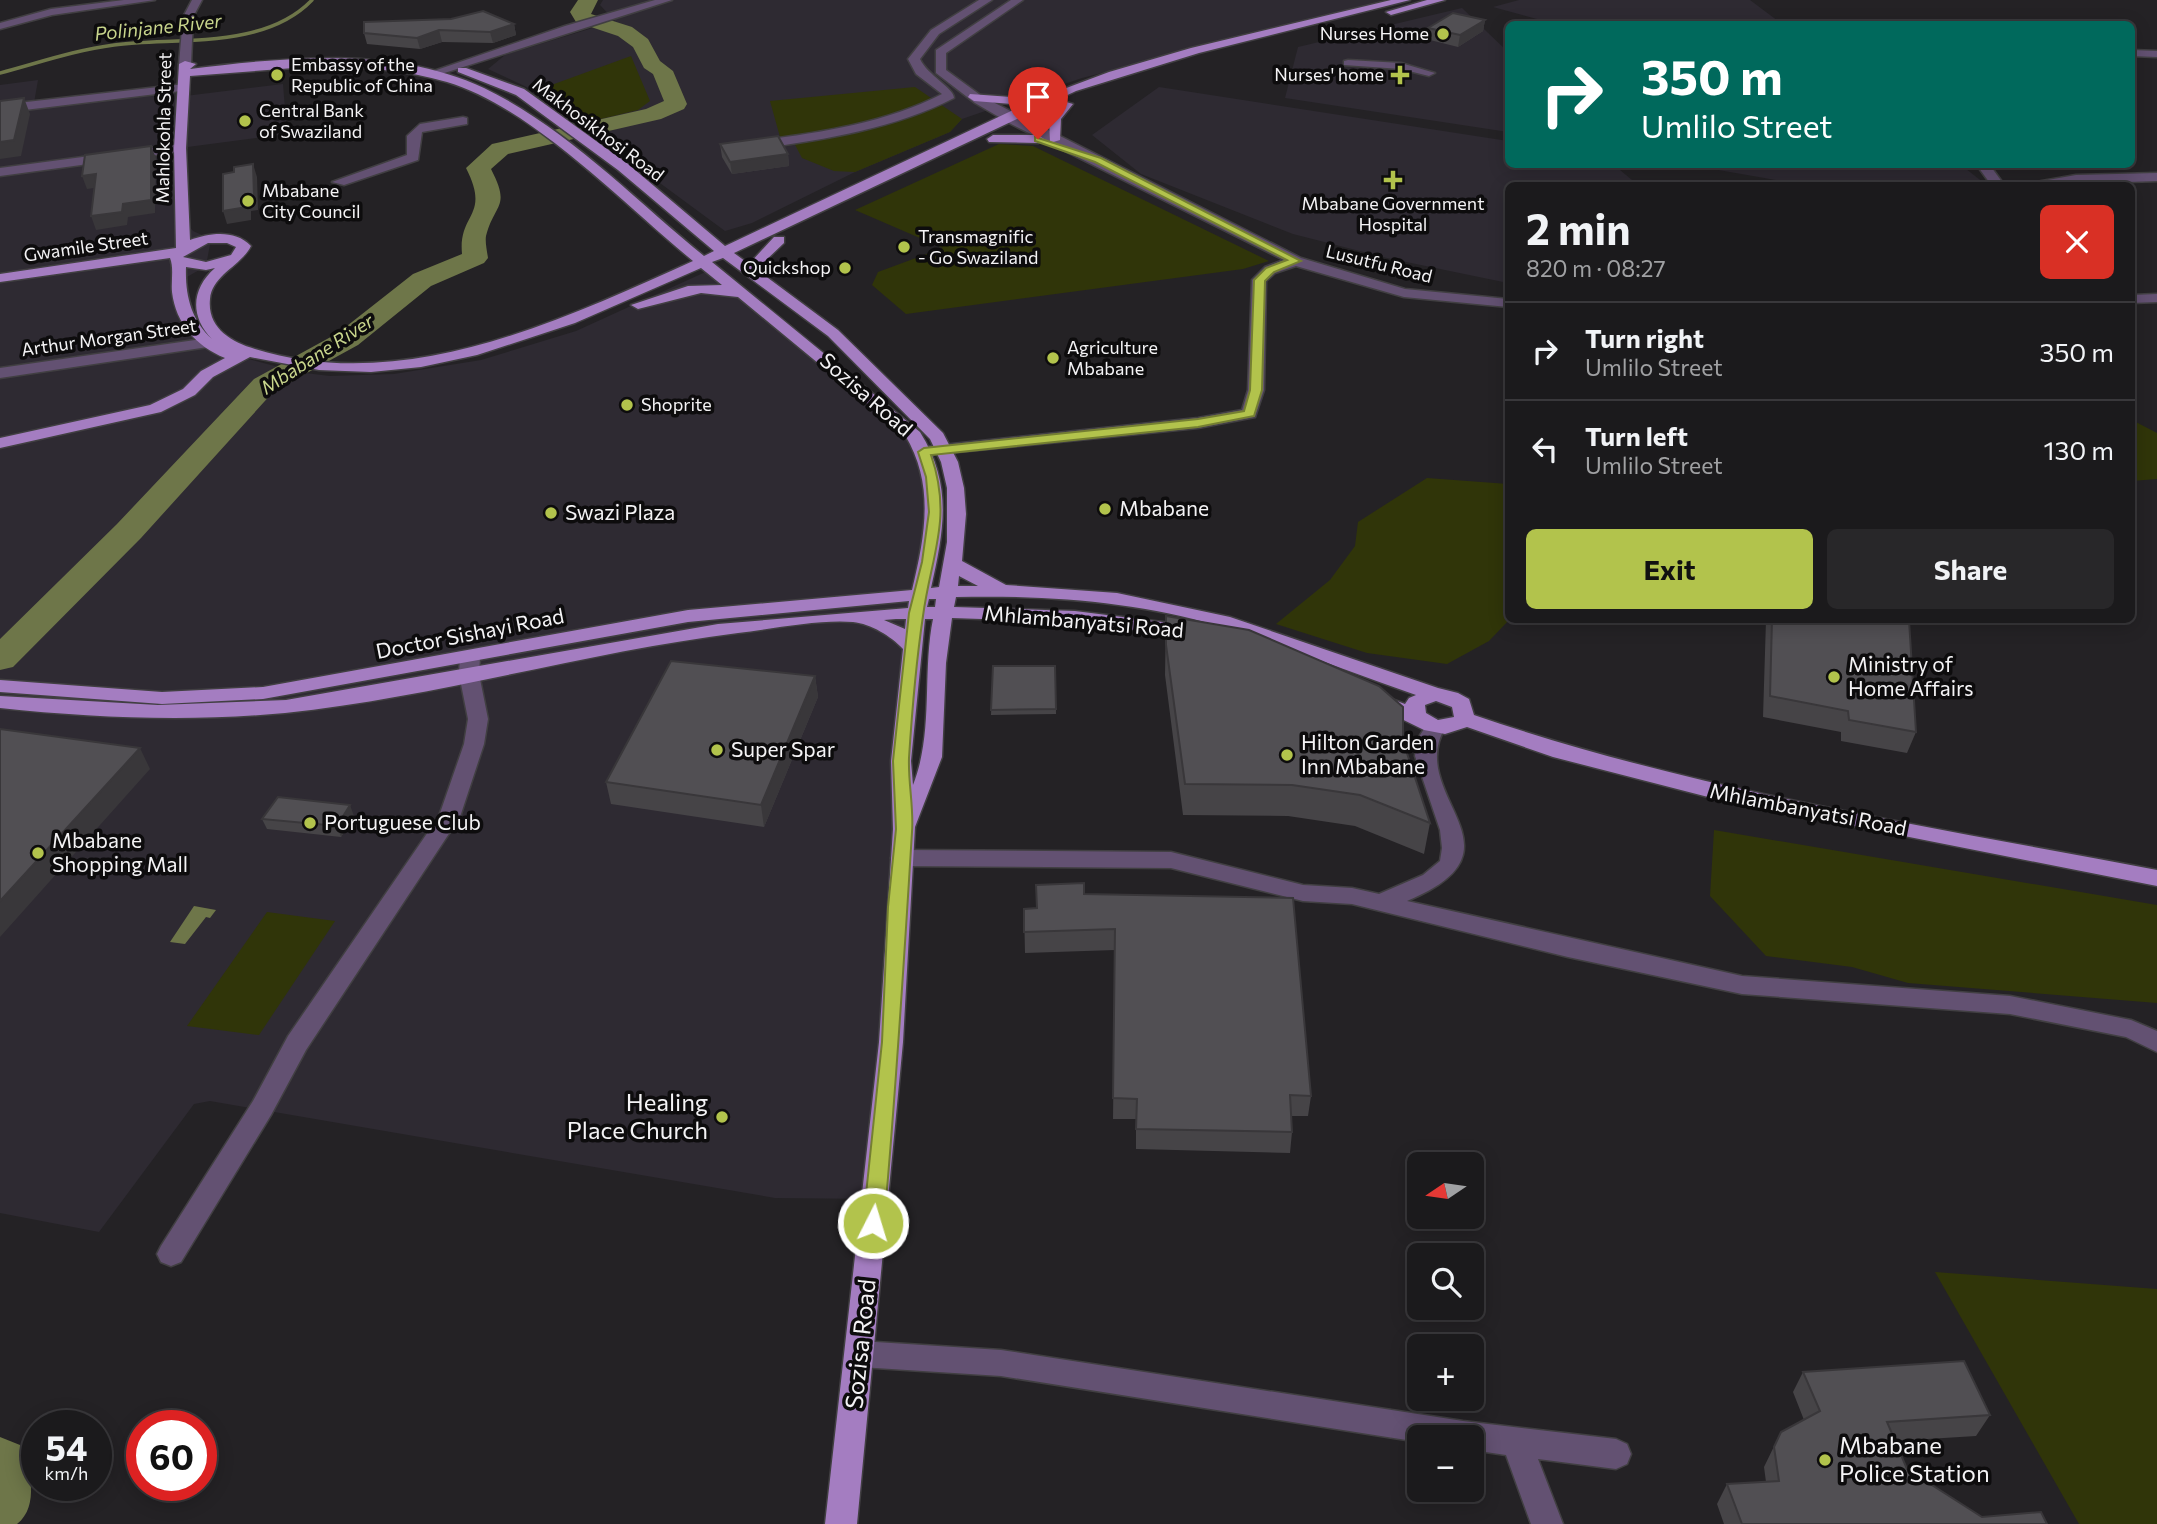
<!DOCTYPE html>
<html lang="en">
<head>
<meta charset="utf-8">
<style>
	body { margin:0; font-family:Commissioner,sans-serif; background:#282729; color:#f1f3f6; height:100vh; display:flex; flex-direction:column; font-size:26px; white-space:nowrap }
	* { box-sizing:border-box; margin:0 }
	p { font-size:23px; color:#a0a1a3 }
	.icon { flex:none; width:38px; height:38px; fill:none; stroke:currentColor; stroke-width:2; stroke-linecap:round; stroke-linejoin:round }
	.map { position:relative; flex:1; overflow:hidden }
	.panel { position:absolute; left:1505px; top:182px; width:630px; height:441px; display:flex; flex-direction:column; background:#1b1a1c; border-radius:10px; box-shadow:0 4px 18px #0003,0 0 0 2px #39383b }
	.panel>* { flex:none }
	.hud { position:absolute; left:1505px; top:21px; width:630px; height:147px; border-radius:10px; box-shadow:0 4px 18px #0003,0 0 0 2px #39383b; background:#00695c; color:#fff; overflow:hidden }
	.needle { width:46px; rotate:257deg }
	.tools { position:absolute; left:1407px; top:1152px; display:grid; gap:14px }
	.tools a { display:grid; place-items:center; width:77px; height:77px; border-radius:10px; background:#1b1a1c; box-shadow:0 4px 18px #0003,0 0 0 2px #39383b; font-size:35px }
	.speed { position:absolute; left:21px; top:1410px; display:flex; gap:14px; font-size:35px; font-weight:700; text-align:center }
	.speed>* { display:grid; place-content:center; width:91px; height:91px; border-radius:50%; background:#1b1a1c; box-shadow:0 4px 18px #0003,0 0 0 2px #39383b; line-height:1 }
	.speed small { font-size:18px; font-weight:400 }
	.speed .limit { border:10px solid #d22; background:#fff; color:#111 }
	.pin { position:absolute; display:grid; place-items:center; width:60px; height:60px; color:#fff; margin:-72px -30px; border-radius:50% 50% 50% 0; rotate:-45deg; box-shadow:0 0 7px #0007 }
	.pin .icon { rotate:45deg }
	.me { position:absolute; width:77px; margin:-38px; rotate:5deg; stroke-linejoin:round; filter:drop-shadow(0 0 5px #0008) }
	.turn { display:flex; align-items:center; gap:24px; height:147px; padding:0 21px; font-size:32px }
	.turn .icon { width:91px; height:91px; stroke-width:2.5 }
	.turn b { display:block; font-size:49px; line-height:60px }
	.round { display:grid; place-items:center; flex:none; width:74px; height:74px; border-radius:10px; background:#282729 }
	.headline { display:flex; align-items:center; justify-content:space-between; height:119px; padding:0 21px }
	h1 { font-size:42px; font-weight:700; line-height:52px }
	.primary-button { display:flex; gap:14px; margin-top:auto; padding:14px 21px }
	.primary-button a { flex:1; height:80px; border-radius:10px; background:#b2c34c; color:#111; font-size:28px; font-weight:700; line-height:80px; text-align:center }
	.primary-button a+a { background:#282729; color:#f1f3f6 }
	ul { padding:0; list-style:none }
	li { display:flex; align-items:center; gap:21px; height:98px; padding:0 21px; border-top:2px solid #39383b }
	li div { flex:1 }
	li b { display:block; font-size:26px }
	li em { font-style:normal }
	.map>svg:first-child { display:block }
	.built { fill:#2e2a32 }
	.green { fill:#303509 }
	.water { fill:#6e7649 }
	.lines { fill:none; stroke-linecap:round; stroke-linejoin:round }
	.stream { stroke:#6e7649; stroke-width:3.5 }
	.river { fill:#6e7649; fill-rule:evenodd }
	.minor-casing { stroke:#413f42; stroke-width:3 }
	.major-casing { stroke:#413f42; stroke-width:3 }
	.minor { fill:#635172; fill-rule:evenodd }
	.major { fill:#a47dc1; fill-rule:evenodd }
	.wall { fill:#464447 }
	.shaded-wall { fill:#39373a }
	.building { fill:#514f53; stroke:#39373a; stroke-width:2 }
	.route { fill:#b2c34c; stroke:#747f31; stroke-width:2 }
	.poi-dot { fill:#b2c34c; stroke:#0d0c0d; stroke-width:2.5 }
	.labels { text-anchor:middle; stroke-width:7; stroke-linejoin:round; paint-order:stroke }
	.far-poi-label { font-size:18px; fill:#f4f3f5; stroke:#0d0c0d; text-anchor:start }
	.far-street-label { font-size:18px; fill:#f4f3f5; stroke:#0d0c0d }
	.far-water-label { font-size:19px; font-style:italic; fill:#c8d58c; stroke:#0d0c0d }
	.street-label { font-size:21px; fill:#f4f3f5; stroke:#0d0c0d }
	.poi-label { font-size:21px; fill:#f4f3f5; stroke:#0d0c0d; text-anchor:start }
	.near-poi-label { font-size:24px; fill:#f4f3f5; stroke:#0d0c0d; text-anchor:end }
	.near-street-label { font-size:24px; fill:#f4f3f5; stroke:#0d0c0d }
</style>
</head>
<body>
<div class="map">
<svg width="2157" height="1524" viewBox="0 0 2157 1524">
	<rect width="100%" height="100%" fill="#242225"/>
	<g class="built">
		<polygon points="603,0 1391,0 1082,78 962,119 950,132 855,172 752,223 725,231 535,91 488,69 505,55 615,21 600,5"/>
		<polygon points="1519,0 1750,0 1782,24 1555,24 1493,7"/>
		<polygon points="1462,8 1508,52 1508,132 1285,98 1298,47"/>
		<polygon points="38,80 34,103 0,107 0,85"/>
		<polygon points="283,84 287,134 180,148 182,217 193,231 211,239 206,266 187,277 190,325 223,352 297,372 330,376 394,374 481,360 576,331 712,269 912,432 932,477 919,594 876,1199 775,1198 210,1101 194,1104 99,1232 0,1213 0,113 185,90 185,96"/>
		<polygon points="1159,87 1508,141 1508,164 1614,165 1638,185 1508,186 1508,283 1387,258 1293,234 1141,174 1092,135"/>
		<polygon points="1690,165 1961,165 1984,183 1804,185"/>
	</g>
	<g class="green">
		<polygon points="631,56 650,101 638,110 580,124 535,91"/>
		<polygon points="915,87 962,119 950,132 855,172 834,171 802,158 793,141 780,137 770,101"/>
		<polygon points="999,144 1033,146 1269,261 1243,269 906,314 872,285 878,272 943,248 855,210"/>
		<polygon points="2132,420 2157,433 2157,479 2132,481"/>
		<polygon points="1427,478 1508,484 1509,620 1489,641 1447,664 1367,653 1276,624 1330,580 1355,546 1358,522"/>
		<polygon points="1714,830 2157,905 2157,1003 1908,983 1852,967 1766,956 1710,896"/>
		<polygon points="267,912 335,921 259,1035 187,1026"/>
		<polygon points="1935,1272 2157,1289 2157,1524 2079,1524"/>
	</g>
	<polygon class="water" points="194,906 216,910 210,918 206,917 185,944 170,942"/>
	<g class="lines">
		<path class="stream" d="M0 73C38 63 75 50 114 45 177 37 264 50 312 0"/>
		<g class="river">
			<path d="M578 0H598L591 14 632 27 648 39 660 61 673 71 687 104 684 109 661 119 508 154 491 169C511 208 495 202 486 236 485 242 487 251 488 258L484 263 431 286 358 345 274 391 141 538 13 667 0 670V639L117 524 254 379 338 333 413 274 462 254C458 212 491 217 466 168L492 144 646 109 664 101 653 74 644 68 633 47 618 36 576 22 570 12Z"/>
			<path d="M0 1437 20 1445C30 1467 40 1506 17 1524H0Z"/>
		</g>
		<g class="minor-casing">
			<g id="minor">
				<polygon points="124,0 155,0 52,15 0,29 0,23 51,9"/>
				<polygon points="192,0 202,0 193,17 191,64 185,67 179,64 183,17"/>
				<polygon points="655,0 672,0 435,76 425,74 565,26"/>
				<path d="M979 0H992L939 34 920 59C927 75 954 88 954 98 894 129 822 140 756 149L750 145 756 141C818 133 886 123 942 94L916 74 908 59 931 30Z"/>
				<polygon points="1011,0 1023,0 946,53 946,70 983,97 1301,258 1405,289 1508,299 1508,307 1404,297 1296,266 1275,273 1266,281 1264,390 1255,417 1198,428 918,456 916,452 918,448 924,447 1198,418 1242,410 1248,390 1252,280 1265,267 1284,260 1011,124 975,103 936,73 936,50"/>
				<polygon points="2132,50 2157,51 2157,57 2132,56"/>
				<polygon points="1348,60 1401,63 1435,73 1429,76 1401,69 1344,65 1344,61"/>
				<polygon points="185,84 189,86 189,90 0,113 0,105"/>
				<polygon points="463,117 467,118 467,124 422,132 418,160 344,185 332,182 407,155 407,136 420,124"/>
				<polygon points="180,144 186,148 184,151 0,176 0,168"/>
				<polygon points="1976,164 1989,164 2005,186 1992,186"/>
				<polygon points="2157,173 2157,181 2013,186 2076,175"/>
				<polygon points="2157,294 2157,302 2132,303 2132,295"/>
				<polygon points="223,336 228,338 228,344 0,378 0,368"/>
				<polygon points="470,651 480,657 479,674 488,719 484,744 460,817 306,1050 271,1115 181,1262 171,1266 161,1262 157,1254 161,1246 253,1101 288,1036 439,816 464,744 468,719 459,674 460,657"/>
				<path d="M1436 719 1446 726C1403 796 1534 849 1407 901L1742 976 2010 996 2131 1020 2157 1031V1052L2126 1037 2010 1014 1742 994 1568 957 1352 904 1303 901 1171 868 902 866 894 864 891 858 894 852 902 850 1171 852 1303 885 1352 888 1379 894 1423 875 1440 861 1442 848 1440 830 1415 756 1417 740 1429 721Z"/>
				<polygon points="860,1341 1001,1350 1463,1421 1616,1439 1627,1444 1631,1454 1627,1464 1616,1469 1538,1459 1563,1524 1531,1524 1506,1455 1472,1450 1472,1437 1419,1437 1419,1442 1001,1376 860,1367 850,1363 845,1354 850,1345"/>
			</g>
		</g>
		<g class="major-casing">
			<g id="major">
				<path d="M1391 0H1410L1199 53 1076 91 734 253 749 264 774 237H784V243L763 263 764 275 838 330 943 433 958 462 964 488 966 514 962 561 1006 585 1117 593 1230 617 1438 688 1458 693 1469 699 1474 715C1695 791 1928 826 2157 870V886L1712 798 1553 757 1467 727 1445 734 1424 730 1371 704 1368 700 1378 694 1405 704 1409 698 1416 695C1350 672 1286 646 1219 626 1134 601 1044 595 956 597L954 607 1075 611 1194 626 1204 632 1194 638 1075 622 952 618 946 663 942 757 915 827 903 1042 857 1524H825L879 1042 893 829 891 761 903 649C891 636 871 624 853 622 821 619 771 629 738 633 586 652 437 697 285 713 190 722 94 718 0 708V696L158 705 286 700 718 624 908 608 909 601 688 622 263 699 162 704 0 692V680L162 692 263 687 688 610 912 590C925 536 935 485 905 435L738 297 701 293 638 309 631 305 688 286 722 285 701 268 575 323 477 355 421 367 371 372 319 370 250 357 213 377 195 395 161 412 0 448V438L150 405 183 389 201 371 225 358C196 346 176 324 172 292 171 281 174 268 170 258L0 282V274L176 248 174 148 179 64 185 61 196 64 190 69C285 57 396 46 484 88 567 128 634 199 704 256L714 251 618 170 516 95 458 72V68H466L524 89 628 164 725 246 1024 105 974 101 968 97 970 94 1037 99 1109 72 1191 48ZM320 66C363 67 406 70 447 82 533 108 623 204 693 261 560 321 404 395 255 349 231 342 207 328 210 299 212 275 241 266 251 246 235 229 209 233 190 240L186 148 190 76ZM208 243H227L236 247 231 255 206 262 183 257ZM723 258 828 336 930 439 941 462 947 488V542L939 587 931 588C944 530 953 485 920 432L712 262ZM186 267 206 270 215 268C192 288 189 316 212 339 191 320 185 295 186 267ZM959 576 978 586H958ZM929 599H936L935 607H927ZM896 619H906L905 629 884 620ZM925 619H933C922 673 934 732 913 785L911 761ZM1436 701 1452 707 1454 717 1438 720 1426 713 1425 705Z"/>
				<polygon points="1427,0 1445,0 1391,15 1386,12"/>
				<polygon points="1063,101 1073,104 1061,119 1060,140 1050,143 1049,119"/>
				<polygon points="993,135 1038,135 1044,139 1038,143 989,142 987,139"/>
			</g>
		</g>
		<use href="#minor" class="minor"/>
		<use href="#major" class="major"/>
	</g>
	<g class="wall">
		<polygon points="1485,20 1483,31 1458,47 1426,39 1428,28"/>
		<polygon points="514,24 516,35 493,43 442,42 420,49 367,44 364,33"/>
		<polygon points="720,144 788,154 789,166 732,174 722,157"/>
		<polygon points="1166,616 1403,741 1430,823 1424,854 1355,826 1288,816 1183,815 1165,675"/>
		<polygon points="1766,620 1909,620 1916,732 1907,753 1841,741 1841,732 1763,717"/>
		<polygon points="993,666 1055,666 1056,714 991,715"/>
		<polygon points="815,676 818,697 764,827 611,804 606,782"/>
		<polygon points="354,816 341,837 267,829 262,819"/>
		<polygon points="1084,894 1311,1096 1308,1116 1291,1116 1292,1132 1290,1153 1136,1149 1136,1119 1113,1119 1115,950 1025,953 1024,909 1037,908"/>
		<polygon points="1803,1372 1990,1415 1976,1436 1895,1441 1907,1469 1982,1517 2047,1524 1724,1524 1717,1504 1727,1484 1766,1482 1764,1467 1781,1432 1804,1420 1793,1392"/>
	</g>
	<g class="shaded-wall">
		<polygon points="1485,20 1483,31 1458,47 1460,35"/>
		<polygon points="514,24 516,35 493,43 490,32"/>
		<polygon points="439,30 442,42 420,49 417,38"/>
		<polygon points="24,98 30,114 21,156 0,159 0,142"/>
		<polygon points="151,146 156,158 155,213 128,217 127,225 96,230 91,216 123,204"/>
		<polygon points="788,154 789,166 732,174 730,162"/>
		<polygon points="253,164 257,177 258,210 251,211 251,220 227,224 223,211 247,198"/>
		<polygon points="96,174 101,187 87,189 82,176"/>
		<polygon points="815,676 818,697 764,827 761,805"/>
		<polygon points="140,748 150,769 0,937 0,901"/>
		<polygon points="350,805 354,816 341,837 337,826"/>
	</g>
	<g class="building">
		<polygon points="483,11 514,24 490,32 439,30 417,38 364,33 364,22 451,19"/>
		<polygon points="1453,13 1485,20 1460,35 1428,28"/>
		<polygon points="24,98 14,140 0,142 0,101"/>
		<polygon points="778,136 788,154 730,162 720,144"/>
		<polygon points="151,146 151,200 123,204 122,212 91,216 96,174 82,176 85,155"/>
		<polygon points="253,164 254,197 247,198 247,207 223,211 223,174 234,172 234,167"/>
		<polygon points="1166,616 1249,630 1379,686 1403,707 1403,741 1430,823 1360,795 1292,785 1185,784 1166,645"/>
		<polygon points="1772,620 1909,620 1916,732 1849,720 1848,711 1770,696"/>
		<polygon points="671,661 815,676 761,805 606,782"/>
		<polygon points="993,666 1055,666 1056,709 991,710"/>
		<polygon points="0,729 140,748 0,901"/>
		<polygon points="278,797 350,805 337,826 262,819"/>
		<polygon points="1084,883 1084,894 1293,898 1311,1096 1290,1095 1292,1132 1136,1129 1137,1099 1113,1098 1115,929 1024,932 1024,909 1037,908 1036,885"/>
		<polygon points="1964,1361 1990,1415 1887,1422 1907,1469 1982,1517 2041,1512 2047,1524 1742,1524 1727,1484 1779,1481 1774,1447 1781,1432 1820,1411 1803,1372"/>
	</g>
	<path class="route" d="M1035 137 1101 158 1301 261 1274 272 1265 281 1262 390 1254 416 1198 427 931 455C953 519 931 555 923 616 916 663 912 711 909 758 908 783 914 808 912 832 904 963 896 1093 884 1223L881 1229 873 1232 866 1229 863 1223 882 1042 888 907 896 829 893 761 909 613 922 562 929 512 926 477 918 452 924 448 1198 419 1244 411 1250 390 1254 280 1266 268 1287 260 1095 162 1035 141Z"/>
	<g class="poi-dot">
		<circle cx="1443" cy="34" r="7"/>
		<circle cx="277" cy="75" r="7"/>
		<path d="M1396.5 64.5h7v7h7v7h-7v7h-7v-7h-7v-7h7z"/>
		<circle cx="245" cy="121" r="7"/>
		<path d="M1389.5 169.5h7v7h7v7h-7v7h-7v-7h-7v-7h7z"/>
		<circle cx="248" cy="201" r="7"/>
		<circle cx="904" cy="247" r="7"/>
		<circle cx="845" cy="268" r="7"/>
		<circle cx="1053" cy="358" r="7"/>
		<circle cx="627" cy="405" r="7"/>
		<circle cx="1105" cy="509" r="7"/>
		<circle cx="551" cy="513" r="7"/>
		<circle cx="1834" cy="677" r="7"/>
		<circle cx="717" cy="750" r="7"/>
		<circle cx="1287" cy="755" r="7"/>
		<circle cx="310" cy="823" r="7"/>
		<circle cx="38" cy="853" r="7"/>
		<circle cx="722" cy="1117" r="7"/>
		<circle cx="1825" cy="1460" r="7"/>
	</g>
	<g class="labels">
		<g class="far-poi-label">
			<text x="1429" y="40" text-anchor="end">Nurses Home</text>
			<text x="291" y="71">Embassy of the<tspan x="291" dy="21">Republic of China</tspan></text>
			<text x="1384" y="81" text-anchor="end">Nurses' home</text>
			<text x="259" y="117">Central Bank<tspan x="259" dy="21">of Swaziland</tspan></text>
			<text x="262" y="197">Mbabane<tspan x="262" dy="21">City Council</tspan></text>
			<text x="1393" y="210" text-anchor="middle">Mbabane Government<tspan x="1393" dy="21">Hospital</tspan></text>
			<text x="918" y="243">Transmagnific<tspan x="918" dy="21">- Go Swaziland</tspan></text>
			<text x="831" y="274" text-anchor="end">Quickshop</text>
			<text x="1067" y="354">Agriculture<tspan x="1067" dy="21">Mbabane</tspan></text>
			<text x="641" y="411">Shoprite</text>
		</g>
		<g class="far-street-label">
			<text transform="translate(164 128) rotate(-89)" y="6">Mahlokohla Street</text>
			<text transform="translate(598 130) rotate(37)" y="6">Makhosikhosi Road</text>
			<text transform="translate(86 247) rotate(-8)" y="6">Gwamile Street</text>
			<text transform="translate(1379 264) rotate(14)" y="6">Lusutfu Road</text>
			<text transform="translate(109 338) rotate(-8)" y="6">Arthur Morgan Street</text>
		</g>
		<g class="far-water-label">
			<text transform="translate(158 27) rotate(-6)" y="7">Polinjane River</text>
			<text transform="translate(317 354) rotate(-33)" y="7">Mbabane River</text>
		</g>
		<g class="street-label">
			<text transform="translate(866 395) rotate(41)" y="7">Sozisa Road</text>
			<text transform="translate(1084 622) rotate(5)" y="7">Mhlambanyatsi Road</text>
			<text transform="translate(470 634) rotate(-11)" y="7">Doctor Sishayi Road</text>
			<text transform="translate(1808 810) rotate(11)" y="7">Mhlambanyatsi Road</text>
		</g>
		<g class="poi-label">
			<text x="1119" y="516">Mbabane</text>
			<text x="565" y="520">Swazi Plaza</text>
			<text x="1848" y="672">Ministry of<tspan x="1848" dy="24">Home Affairs</tspan></text>
			<text x="1301" y="750">Hilton Garden<tspan x="1301" dy="24">Inn Mbabane</tspan></text>
			<text x="731" y="757">Super Spar</text>
			<text x="324" y="830">Portuguese Club</text>
			<text x="52" y="848">Mbabane<tspan x="52" dy="24">Shopping Mall</tspan></text>
		</g>
		<g class="near-poi-label">
			<text x="708" y="1111">Healing<tspan x="708" dy="28">Place Church</tspan></text>
			<text x="1839" y="1454" text-anchor="start">Mbabane<tspan x="1839" dy="28">Police Station</tspan></text>
		</g>
		<g class="near-street-label">
			<text transform="translate(861 1344) rotate(-84)" y="8">Sozisa Road</text>
		</g>
	</g>
</svg>
<div class="tools">
<a><svg class="needle" viewBox="-14 -14 28 28"><path d="M0-13l5 13h-10z" fill="#e53935"/><path d="M0 13l5-13h-10z" fill="#a0a1a3"/></svg></a>
<a><svg class="icon" aria-label="search" viewBox="0 0 24 24"><circle cx="10" cy="10" r="6"/><path d="M15 15l6 6"/></svg></a>
<a>+</a>
<a>−</a>
</div>
<div class="speed"><div>54<small>km/h</small></div><div class="limit">60</div></div>
<div class="pin" style="left:1038px;top:139px;background:#d93025"><svg class="icon" aria-label="arrive" viewBox="0 0 24 24"><path d="M6 21V4h12l-3 4 3 4H6"/></svg></div>
<svg class="me" style="left:873px;top:1223px" viewBox="-20 -20 40 40"><circle r="17" fill="#b2c34c" stroke="#fff" stroke-width="3"/><path d="M0-11L8 9 0 5-8 9z" fill="#fff"/></svg>
<div class="hud">
<div class="turn"><svg class="icon" aria-label="right" viewBox="0 0 24 24"><path d="M7 20v-9h11M14 6l5 5-5 5"/></svg><div><b>350 m</b>Umlilo Street</div></div>
</div>
<section class="panel">
<div class="headline"><div><h1>2 min</h1><p>820 m · 08:27</p></div><a class="round" style="background:#d93025;color:#fff"><svg class="icon" aria-label="close" viewBox="0 0 24 24"><path d="M6 6l12 12M18 6L6 18"/></svg></a></div>
<ul>
<li><svg class="icon" aria-label="right" viewBox="0 0 24 24"><path d="M7 20v-9h11M14 6l5 5-5 5"/></svg><div><b>Turn right</b><p>Umlilo Street</p></div><em>350 m</em></li>
<li><svg class="icon" aria-label="left" viewBox="0 0 24 24"><path d="M17 20v-9H6M10 6l-5 5 5 5"/></svg><div><b>Turn left</b><p>Umlilo Street</p></div><em>130 m</em></li>
</ul>
<div class="primary-button"><a>Exit</a><a>Share</a></div>
</section>
</div>
</body>
</html>
